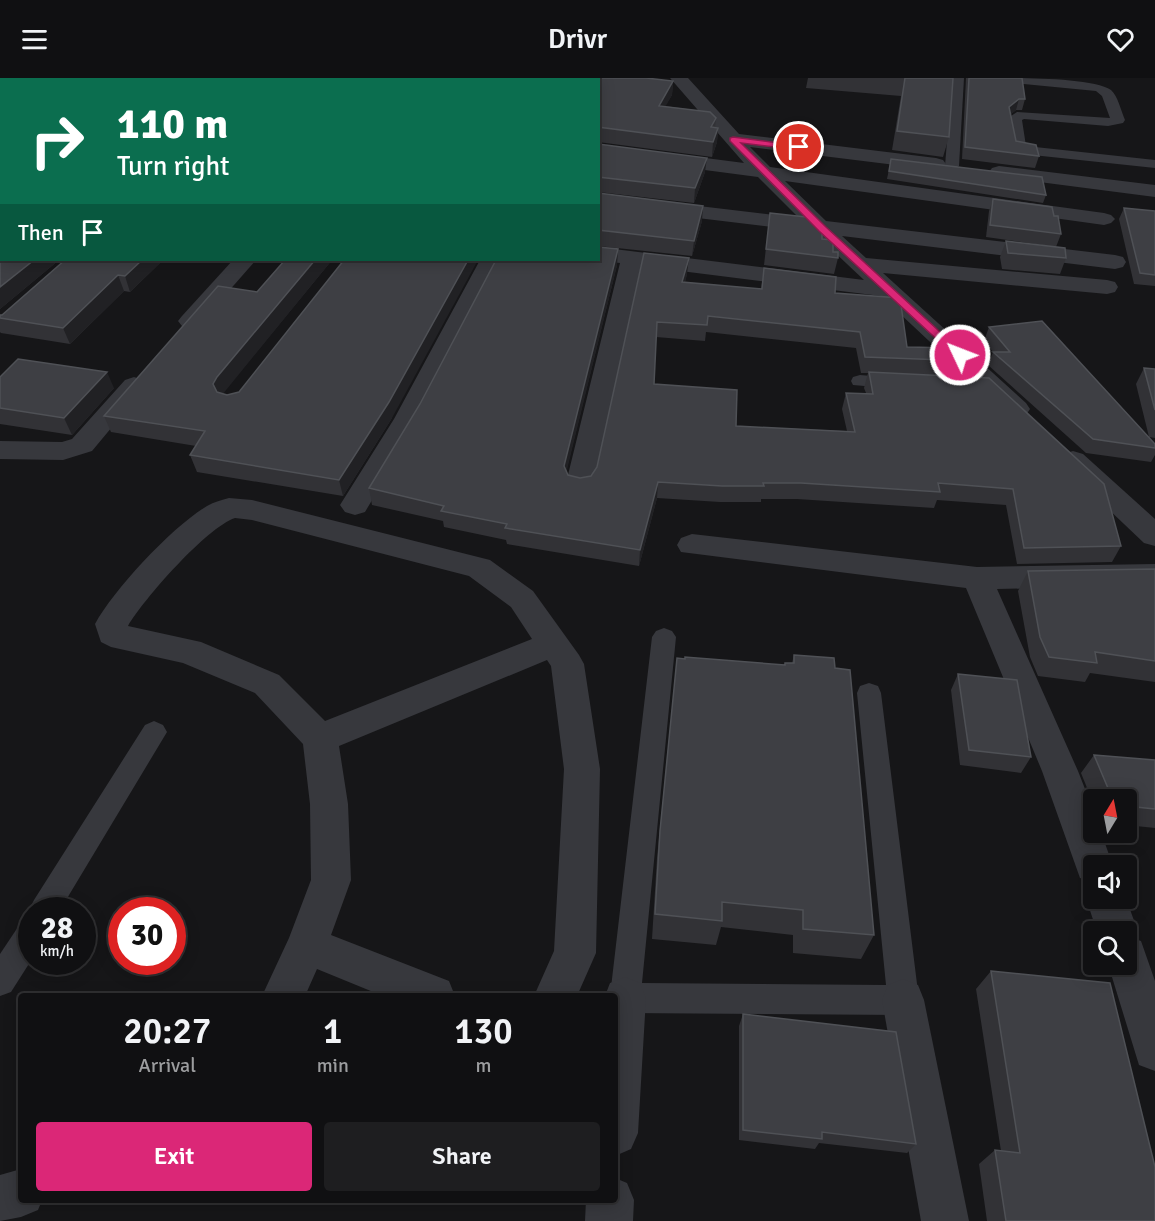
<!DOCTYPE html>
<html lang="en">
<head>
<meta charset="utf-8">
<style>
	body { margin:0; font-family:Signika,sans-serif; background:#1e1e20; color:#f1f3f6; height:100vh; display:flex; flex-direction:column; font-size:22px; white-space:nowrap }
	* { box-sizing:border-box; margin:0 }
	p { font-size:20px; color:#9c9d9f }
	.icon { flex:none; width:33px; height:33px; fill:none; stroke:currentColor; stroke-width:2; stroke-linecap:round; stroke-linejoin:round }
	.map { position:relative; flex:1; overflow:hidden }
	.drawer { position:absolute; left:18px; top:915px; width:600px; height:210px; display:flex; flex-direction:column; background:#101012; border-radius:6px; box-shadow:0 3px 15px #0003,0 0 0 2px #303032 }
	.drawer>* { flex:none }
	.guide { position:absolute; left:0px; top:0px; width:600px; height:183px; box-shadow:0 3px 15px #0003,0 0 0 2px #303032; background:#0b6e4f; color:#fff; overflow:hidden }
	.needle { width:39px; rotate:10deg }
	.controls { position:absolute; left:1083px; top:711px; display:grid; gap:12px }
	.controls a { display:grid; place-items:center; width:54px; height:54px; border-radius:6px; background:#101012; box-shadow:0 3px 15px #0003,0 0 0 2px #303032; font-size:30px }
	.speed { position:absolute; left:18px; top:819px; display:flex; gap:12px; font-size:30px; font-weight:700; text-align:center }
	.speed>* { display:grid; place-content:center; width:78px; height:78px; border-radius:50%; background:#101012; box-shadow:0 3px 15px #0003,0 0 0 2px #303032; line-height:1 }
	.speed small { font-size:15px; font-weight:400 }
	.speed .limit { border:9px solid #d22; background:#fff; color:#111 }
	.pin { position:absolute; display:grid; place-items:center; width:51px; height:51px; color:#fff; margin:-26px; border:3px solid #fff; border-radius:50%; box-shadow:0 2px 6px #0007 }
	.me { position:absolute; width:66px; margin:-33px; rotate:313deg; stroke-linejoin:round; filter:drop-shadow(0 0 4px #0008) }
	.turn { display:flex; align-items:center; gap:21px; height:126px; padding:0 18px; font-size:27px }
	.turn .icon { width:78px; height:78px; stroke-width:2.5 }
	.turn b { display:block; font-size:42px; line-height:51px }
	.then { display:flex; align-items:center; height:57px; padding:0 18px; background:#0003; gap:12px; font-size:22px }
	.eta { display:flex; justify-content:space-evenly; align-items:center; height:102px; text-align:center }
	.eta b { font-size:36px; font-weight:600; line-height:42px }
	.primary-button { display:flex; gap:12px; margin-top:auto; padding:12px 18px }
	.primary-button a { flex:1; height:69px; border-radius:6px; background:#db2777; color:#fff; font-size:24px; font-weight:600; line-height:69px; text-align:center }
	.primary-button a+a { background:#1e1e20; color:#f1f3f6 }
	header { display:flex; justify-content:space-between; align-items:center; height:78px; padding:0 18px; background:#101012; font-size:27px; font-weight:600 }
	.map>svg:first-child { display:block }
	.lines { fill:none; stroke-linecap:round; stroke-linejoin:round }
	.service { fill:#37383d; fill-rule:evenodd }
	.minor { fill:#37383d; fill-rule:evenodd }
	.wall { fill:#323236; fill-rule:evenodd }
	.shaded-wall { fill:#212124 }
	.building { fill:#3e3f44; stroke:#4f5156; stroke-width:1.5 }
	.route { fill:#db2777; stroke:#8e194d; stroke-width:1.5 }
</style>
</head>
<body>
<header><svg class="icon" aria-label="menu" viewBox="0 0 24 24"><path d="M4 6h16M4 12h16M4 18h16"/></svg>Drivr<svg class="icon" aria-label="heart" viewBox="0 0 24 24"><path d="M12 20l-8-8c-3-5 5-10 8-4 3-6 11-1 8 4z"/></svg></header>
<div class="map">
<svg width="1155" height="1143" viewBox="0 0 1155 1143">
	<rect width="100%" height="100%" fill="#161618"/>
	<g class="lines">
		<g class="service">
			<polygon points="952,0 964,0 959,88 952,92 945,88"/>
			<path d="M998 0C1021 0 1094 0 1111 12 1118 18 1121 33 1125 42L1123 45 1108 48 1024 41 1022 42 1026 68 1155 82V90L1014 75 1008 40 1017 34 1110 40 1102 18 1096 13 1004 4Z"/>
			<polygon points="860,297 906,301 908,305 906,309 899,311 853,307 851,303 853,299"/>
			<polygon points="664,550 672,553 676,559 642,905 886,907 857,615 860,608 869,605 878,608 881,615 919,922 914,933 903,937 625,935 615,931 615,918 610,918 652,559 656,553"/>
			<polygon points="154,643 163,647 167,654 60,832 32,832 32,837 29,832 34,822 145,647"/>
			<polygon points="32,839 32,881 11,914 0,918 0,876 22,843"/>
		</g>
		<g class="minor">
			<polygon points="670,0 688,0 739,56 936,80 943,82 946,86 943,90 936,92 750,69 770,89 1104,135 1111,137 1115,141 1111,145 1104,147 785,103 826,143 1115,177 1123,179 1126,184 1123,189 1115,191 842,158 866,180 1107,202 1115,204 1118,209 1115,214 1107,216 883,195 1026,325 1030,331 1026,337 1017,339 1008,337 881,218 641,188 594,405 590,412 580,414 570,412 566,405 620,185 593,182 598,182 598,169 864,202 813,154 598,128 598,116 799,140 758,99 598,78 598,66 744,85"/>
			<polygon points="999,88 1155,107 1155,119 992,98 989,94 992,90"/>
			<polygon points="233,182 256,182 198,248 190,250 182,248 178,243 182,238"/>
			<polygon points="480,182 502,182 420,341 365,434 355,437 345,434 340,427 394,341"/>
			<polygon points="134,299 143,302 147,307 92,373 63,382 0,381 0,363 62,364 72,361 125,302"/>
			<polygon points="1073,373 1083,376 1155,441 1155,468 1144,465 1063,388 1059,382 1063,376"/>
			<path d="M229 420 252 422 490 482 533 513 579 577 584 586 600 691 596 875 577 918H534L554 873 564 691 551 588 547 582 339 668 348 726 351 802 331 857 449 903 455 918H383L317 891 305 918H262L289 860 311 802 310 726 303 666 255 615 183 585 111 569 101 564 95 546C114 511 173 448 207 428 214 424 222 422 229 420ZM235 440 252 442 469 498 511 529 532 561 325 643 279 597 201 564 128 548C144 521 206 450 235 440Z"/>
			<polygon points="692,456 977,489 1155,486 1155,508 997,511 1078,693 1094,734 1094,754 1101,754 1113,788 1094,788 1094,805 1080,800 1042,693 966,510 681,474 677,467 681,460"/>
			<polygon points="1094,806 1094,820 1126,820 1138,854 1135,861 1141,863 1155,903 1155,993 1139,987 1108,886 1126,886 1126,854 1097,854 1086,820"/>
			<polygon points="625,899 640,905 646,920 638,1055 631,1071 615,1078 615,918 605,918 610,905"/>
			<polygon points="903,901 918,907 924,922 969,1143 921,1143 882,922 888,907"/>
			<polygon points="21,1091 21,1122 42,1122 38,1132 21,1139 0,1143 0,1097"/>
			<polygon points="615,1100 627,1105 634,1122 633,1143 585,1143 586,1122 615,1122"/>
		</g>
	</g>
	<g class="wall">
		<polygon points="0,0 646,0 673,3 672,17 665,28 710,34 716,40 715,50 718,50 717,64 712,79 598,64 598,2 2,2 2,182 59,182 0,231"/>
		<polygon points="808,0 953,0 949,59 943,79 892,72 901,18 806,10"/>
		<polygon points="966,0 1022,0 1025,21 1022,32 1016,32 1011,36 1016,63 1039,78 1035,90 962,81"/>
		<polygon points="598,66 705,94 694,125 598,114"/>
		<polygon points="891,81 1046,117 1043,125 887,101"/>
		<polygon points="598,115 702,143 692,178 598,168"/>
		<polygon points="993,121 1054,138 1061,156 1056,169 986,159 989,133"/>
		<polygon points="1124,130 1155,133 1155,208 1134,206 1119,141"/>
		<polygon points="770,135 818,150 822,161 838,180 834,196 764,187"/>
		<polygon points="1006,163 1066,180 1060,196 1002,191 1000,179"/>
		<path d="M618 171 617 187 566 394 568 397 580 400 591 398 597 389 644 175 687 196 685 204 761 211 764 190 835 215 907 269 970 283 964 299 1121 468 1112 484 1017 486 1006 427 937 422 934 430 797 421H761V424H720L657 420 639 488 507 466 506 462 444 449 443 443 372 427 369 410 420 326ZM706 254 856 270 861 295H868L864 310 866 315H846L842 331 847 353 736 348 654 306 656 259 705 263Z"/>
		<polygon points="163,182 130,214 124,213 70,266 1,255 0,254 0,237"/>
		<polygon points="332,182 222,316 392,340 343,418 197,394 190,377 196,368 111,354 104,338 257,214"/>
		<polygon points="989,249 1155,366 1155,377 1151,384 1086,375 988,287 993,274 984,263"/>
		<polygon points="1144,290 1155,291 1155,360 1149,359 1136,306"/>
		<polygon points="0,299 114,310 72,357 0,346"/>
		<polygon points="1155,491 1155,604 1090,595 1085,604 1038,598 1030,579 1018,513 1028,493"/>
		<polygon points="794,577 835,590 874,857 861,881 793,875 793,857 721,849 716,867 652,861 657,780 677,580 785,587 785,585 792,585"/>
		<polygon points="958,596 1031,679 1021,695 960,687 951,612"/>
		<polygon points="1094,677 1155,682 1155,750 1126,747 1126,722 1094,722 1094,727 1081,695"/>
		<polygon points="991,893 1155,1143 987,1143 979,1086 995,1072 1001,1073 976,911"/>
		<polygon points="743,936 916,1066 907,1075 819,1065 815,1071 739,1062 739,948"/>
	</g>
	<g class="shaded-wall">
		<polygon points="673,3 672,17 658,42 659,28"/>
		<polygon points="1019,21 1016,32 1006,40 1009,29"/>
		<polygon points="718,50 717,64 712,79 713,64"/>
		<polygon points="707,80 705,94 694,125 695,110"/>
		<polygon points="703,128 702,143 692,178 694,163"/>
		<polygon points="618,171 617,187 564,404 564,388"/>
		<polygon points="689,180 687,196 681,220 682,204"/>
		<polygon points="34,182 59,182 0,231 0,209"/>
		<polygon points="142,182 163,182 130,214 125,198"/>
		<polygon points="315,182 332,182 218,322 213,306 217,299"/>
		<polygon points="468,182 478,182 392,340 343,418 339,402"/>
		<polygon points="118,197 124,213 70,266 63,250"/>
		<polygon points="107,294 114,310 72,357 64,340"/>
		<polygon points="658,404 657,420 639,488 640,472"/>
	</g>
	<g class="building">
		<polygon points="0,0 646,0 673,3 659,28 710,34 716,40 711,49 718,50 713,64 598,49 598,2 2,2 2,182 34,182 0,209"/>
		<polygon points="905,0 953,0 949,59 897,53"/>
		<polygon points="969,0 1022,0 1025,21 1019,21 1009,29 1016,63 1036,67 1039,78 965,69"/>
		<polygon points="598,66 707,80 695,110 598,99"/>
		<polygon points="891,81 1042,99 1046,117 889,93"/>
		<polygon points="598,115 703,128 694,163 598,152"/>
		<polygon points="993,121 1052,129 1054,138 1058,138 1061,156 990,147"/>
		<polygon points="1124,130 1155,133 1155,197 1140,195"/>
		<polygon points="770,135 815,140 818,143 818,150 822,151 822,161 833,162 833,174 838,174 838,180 766,171"/>
		<polygon points="1006,163 1065,170 1066,180 1008,175"/>
		<polygon points="598,169 618,171 564,388 568,397 580,400 591,398 597,389 644,175 689,180 682,204 762,211 764,190 836,199 835,215 900,220 907,269 956,270 970,283 865,279 860,254 708,238 707,247 657,244 654,306 737,312 736,348 855,354 846,315 873,316 869,294 989,300 1104,406 1121,468 1024,470 1013,411 938,405 940,414 801,405 763,405 764,408 722,408 658,404 640,472 505,450 507,446 441,433 444,428 369,410 420,326 496,182 598,182"/>
		<polygon points="65,182 142,182 125,198 118,197 63,250 0,240 0,237 2,237"/>
		<polygon points="285,182 315,182 217,299 213,306 217,314 227,317 239,314 344,182 468,182 389,324 339,402 190,377 205,353 104,338 218,208 257,214"/>
		<polygon points="1042,243 1155,366 1155,370 1093,361 993,274 1010,274 989,249"/>
		<polygon points="18,281 107,294 64,340 0,330 0,299"/>
		<polygon points="1144,290 1155,291 1155,332"/>
		<polygon points="1155,491 1155,583 1095,574 1097,585 1049,579 1040,559 1028,493"/>
		<polygon points="794,577 834,580 835,590 850,592 874,857 803,851 803,832 722,824 722,843 655,836 660,753 677,580 685,581 685,579 785,587 785,585 794,585"/>
		<polygon points="958,596 1017,602 1031,679 969,672"/>
		<polygon points="1094,677 1155,682 1155,731 1126,728 1126,722 1110,722 1110,715"/>
		<polygon points="991,893 1110,905 1155,1089 1155,1143 1006,1143 995,1072 1020,1075"/>
		<polygon points="743,936 896,954 916,1066 822,1054 822,1061 743,1052"/>
	</g>
	<polygon class="route" points="733,59 802,68 803,69 799,72 741,65 826,149 963,275 963,279 956,279 819,153 730,63 730,60"/>
</svg>
<div class="controls">
<a><svg class="needle" viewBox="-14 -14 28 28"><path d="M0-13l5 13h-10z" fill="#e53935"/><path d="M0 13l5-13h-10z" fill="#9c9d9f"/></svg></a>
<a><svg class="icon" aria-label="sound" viewBox="0 0 24 24"><path d="M4 9h4l5-4v14l-5-4H4zM17 9q2 3 0 6"/></svg></a>
<a><svg class="icon" aria-label="search" viewBox="0 0 24 24"><circle cx="10" cy="10" r="6"/><path d="M15 15l6 6"/></svg></a>
</div>
<div class="speed"><div>28<small>km/h</small></div><div class="limit">30</div></div>
<div class="pin" style="left:799px;top:69px;background:#d93025"><svg class="icon" aria-label="arrive" viewBox="0 0 24 24"><path d="M6 21V4h12l-3 4 3 4H6"/></svg></div>
<svg class="me" style="left:960px;top:277px" viewBox="-20 -20 40 40"><circle r="17" fill="#db2777" stroke="#fff" stroke-width="3"/><path d="M0-11L8 9 0 5-8 9z" fill="#fff"/></svg>
<div class="guide">
<div class="turn"><svg class="icon" aria-label="right" viewBox="0 0 24 24"><path d="M7 20v-9h11M14 6l5 5-5 5"/></svg><div><b>110 m</b>Turn right</div></div>
<div class="then">Then<svg class="icon" aria-label="arrive" viewBox="0 0 24 24"><path d="M6 21V4h12l-3 4 3 4H6"/></svg></div>
</div>
<section class="drawer">
<div class="eta">
<div><b>20:27</b><p>Arrival</p></div>
<div><b>1</b><p>min</p></div>
<div><b>130</b><p>m</p></div>
</div>
<div class="primary-button"><a>Exit</a><a>Share</a></div>
</section>
</div>
</body>
</html>
